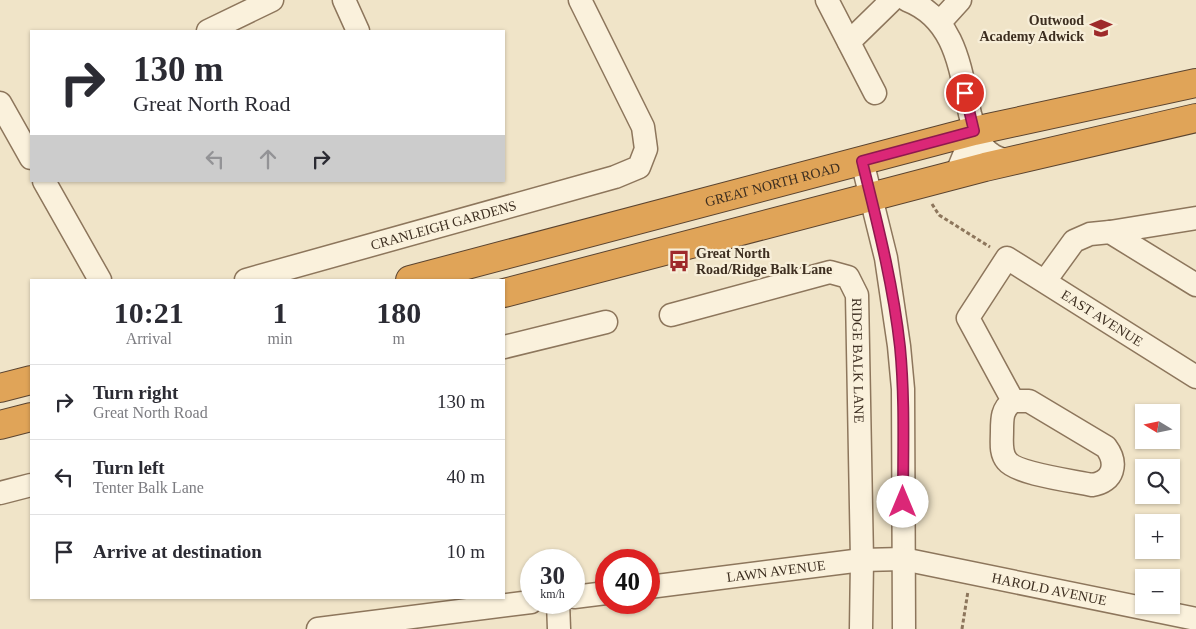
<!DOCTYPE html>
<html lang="en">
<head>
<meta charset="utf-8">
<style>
	body { margin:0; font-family:"Times New Roman",serif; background:#f2f2f3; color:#2b2b33; height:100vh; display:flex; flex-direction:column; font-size:19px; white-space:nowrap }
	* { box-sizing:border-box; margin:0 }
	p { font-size:16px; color:#7c7c81 }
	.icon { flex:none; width:28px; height:28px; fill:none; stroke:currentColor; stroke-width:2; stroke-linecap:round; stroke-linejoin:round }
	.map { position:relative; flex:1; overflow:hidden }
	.drawer { position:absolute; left:30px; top:279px; width:475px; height:320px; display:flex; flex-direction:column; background:#fff; border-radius:0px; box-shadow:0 1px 4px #0004 }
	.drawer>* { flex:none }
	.hud { position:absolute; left:30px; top:30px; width:475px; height:152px; border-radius:0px; box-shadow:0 1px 4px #0004; background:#fff; color:#2b2b33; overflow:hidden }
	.needle { width:32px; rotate:280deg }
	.buttons { position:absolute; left:1135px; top:404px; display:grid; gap:10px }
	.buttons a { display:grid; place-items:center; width:45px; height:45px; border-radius:0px; background:#fff; box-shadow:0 1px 4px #0004; font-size:25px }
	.speed { position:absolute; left:520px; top:549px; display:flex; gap:10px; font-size:25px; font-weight:700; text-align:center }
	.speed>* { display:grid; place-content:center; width:65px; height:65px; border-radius:50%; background:#fff; box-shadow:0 1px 4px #0004; line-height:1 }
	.speed small { font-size:12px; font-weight:400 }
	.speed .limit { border:8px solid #d22; background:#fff; color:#111 }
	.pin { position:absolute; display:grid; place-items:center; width:42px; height:42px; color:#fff; margin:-21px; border:2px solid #fff; border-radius:50%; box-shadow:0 1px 5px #0007 }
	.me { position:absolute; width:55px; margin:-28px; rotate:0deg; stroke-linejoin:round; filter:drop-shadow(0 0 4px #0008) }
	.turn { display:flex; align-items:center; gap:18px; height:105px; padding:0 20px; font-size:22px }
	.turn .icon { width:65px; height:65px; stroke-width:2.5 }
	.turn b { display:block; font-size:35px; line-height:42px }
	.lanes { display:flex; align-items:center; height:48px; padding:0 20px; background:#0003; justify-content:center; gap:25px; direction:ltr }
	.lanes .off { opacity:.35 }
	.eta { display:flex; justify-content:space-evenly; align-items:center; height:85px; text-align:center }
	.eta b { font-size:30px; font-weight:700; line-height:35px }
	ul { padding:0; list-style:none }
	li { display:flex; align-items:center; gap:15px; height:75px; padding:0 20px; border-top:1px solid #e1e1e2 }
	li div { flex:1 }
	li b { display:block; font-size:19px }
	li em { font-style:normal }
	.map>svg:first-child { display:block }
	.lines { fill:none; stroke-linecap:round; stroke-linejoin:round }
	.minor-casing { stroke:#8d765c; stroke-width:25 }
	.highway-casing { stroke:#5b4430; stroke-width:30 }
	.path { stroke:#8d765c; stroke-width:3; stroke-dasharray:4 2.5; stroke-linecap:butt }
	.minor { stroke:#faf1dc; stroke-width:22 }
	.highway { stroke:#e0a458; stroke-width:28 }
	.route-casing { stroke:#8e194d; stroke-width:12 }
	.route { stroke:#db2777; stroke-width:9 }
	.labels { text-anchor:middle; stroke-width:4.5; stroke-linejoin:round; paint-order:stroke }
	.poi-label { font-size:14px; font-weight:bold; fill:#3d2e20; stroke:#f7eed8; text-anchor:end }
	.street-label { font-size:14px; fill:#3d2e20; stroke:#f7eed8 }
</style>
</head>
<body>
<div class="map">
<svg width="1196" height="629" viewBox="0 0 1196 629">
	<rect width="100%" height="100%" fill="#f0e4c8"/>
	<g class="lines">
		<g class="minor-casing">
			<g id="minor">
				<polyline points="344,0 358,31"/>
				<polyline points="827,0 875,93"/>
				<path d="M907 0C956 19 960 69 970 114 974 128 978 146 991 154 996 158 1003 159 1008 162"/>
				<polyline points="940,22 960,0"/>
				<polyline points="208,31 272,0"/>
				<polyline points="849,42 892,0"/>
				<polyline points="0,103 31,158"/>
				<polyline points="862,161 886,258 899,346 903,389 904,629"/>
				<polyline points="956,175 974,131"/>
				<polyline points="44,181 100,280"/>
				<polyline points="1110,232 1196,218"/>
				<path id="s1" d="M246 280 615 177 639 167 646 149 643 127 580 0"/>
				<polyline points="1045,281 1074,241 1090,234 1110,232 1196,285"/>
				<path id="s2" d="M671 315 830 272 848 277 857 295 862 560 861 629"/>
				<polyline points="504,347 606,322"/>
				<path id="s3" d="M1013 401C1002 409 1002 418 1002 431 1002 442 1000 453 1007 461 1017 474 1074 481 1092 485 1114 482 1118 463 1106 447L1029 401H1013L968 318 1007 258 1196 377"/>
				<polyline points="0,493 31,485"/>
				<path id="s4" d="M649 587 862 560 903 559 1196 619"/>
				<polyline points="574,597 606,593"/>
				<polyline points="558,602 559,629"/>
				<polyline points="318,629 531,602"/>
			</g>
		</g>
		<g class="highway-casing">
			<g id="highway">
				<path id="s5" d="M410 280 974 131 1196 83"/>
				<polyline points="504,293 985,167 1196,118"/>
				<polyline points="0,388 31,380"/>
				<polyline points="0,425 31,417"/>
			</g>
		</g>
		<g class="path">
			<polyline points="932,204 939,215 990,247"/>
			<polyline points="962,629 968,591"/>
		</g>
		<use href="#minor" class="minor"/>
		<use href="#highway" class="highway"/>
	</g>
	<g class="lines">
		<g class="route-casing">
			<path id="route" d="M903 502C903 450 905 398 900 347 893 283 877 222 862 161L974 131 965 93"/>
		</g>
		<use href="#route" class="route"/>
	</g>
	<defs>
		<g id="school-bare" transform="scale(1.725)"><path d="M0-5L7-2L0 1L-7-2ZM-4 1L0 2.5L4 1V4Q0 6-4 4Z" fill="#9e2a2b" stroke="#f7eed8" stroke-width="2.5" paint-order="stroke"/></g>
		<g id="bus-bare" transform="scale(1.725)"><path d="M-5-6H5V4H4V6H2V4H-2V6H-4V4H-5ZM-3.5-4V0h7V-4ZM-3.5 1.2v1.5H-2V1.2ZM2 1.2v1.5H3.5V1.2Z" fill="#9e2a2b" stroke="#f7eed8" stroke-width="2.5" paint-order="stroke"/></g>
	</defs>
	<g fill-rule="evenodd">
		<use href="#school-bare" x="1101" y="28"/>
		<use href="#bus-bare" x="679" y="261"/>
	</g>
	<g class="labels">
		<g class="poi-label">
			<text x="1084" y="25">Outwood<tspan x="1084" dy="16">Academy Adwick</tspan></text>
			<text x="696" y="258" text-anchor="start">Great North<tspan x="696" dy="16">Road/Ridge Balk Lane</tspan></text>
		</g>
		<g class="street-label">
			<text dy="5" stroke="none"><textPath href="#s5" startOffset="375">GREAT NORTH ROAD</textPath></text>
			<text dy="5" stroke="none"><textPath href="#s1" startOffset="205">CRANLEIGH GARDENS</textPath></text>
			<text dy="5" stroke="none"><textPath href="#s3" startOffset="589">EAST AVENUE</textPath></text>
			<text dy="5" stroke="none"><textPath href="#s2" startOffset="269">RIDGE BALK LANE</textPath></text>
			<text dy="5" stroke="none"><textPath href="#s4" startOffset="128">LAWN AVENUE</textPath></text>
			<text dy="5" stroke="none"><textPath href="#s4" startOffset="405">HAROLD AVENUE</textPath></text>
		</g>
	</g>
</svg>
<div class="buttons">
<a><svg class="needle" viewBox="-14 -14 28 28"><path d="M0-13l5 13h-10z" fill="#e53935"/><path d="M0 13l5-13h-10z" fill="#7c7c81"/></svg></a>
<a><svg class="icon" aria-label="search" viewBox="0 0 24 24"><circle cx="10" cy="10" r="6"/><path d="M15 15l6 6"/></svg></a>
<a>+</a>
<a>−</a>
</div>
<div class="speed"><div>30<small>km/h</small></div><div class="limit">40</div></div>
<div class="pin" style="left:965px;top:93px;background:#d93025"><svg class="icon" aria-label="arrive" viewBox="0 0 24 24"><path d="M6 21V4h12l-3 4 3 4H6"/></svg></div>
<svg class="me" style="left:903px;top:502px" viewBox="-20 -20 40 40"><circle r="19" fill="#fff"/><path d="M0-13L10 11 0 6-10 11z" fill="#db2777"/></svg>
<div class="hud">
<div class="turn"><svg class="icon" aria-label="right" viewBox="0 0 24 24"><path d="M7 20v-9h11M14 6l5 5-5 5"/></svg><div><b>130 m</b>Great North Road</div></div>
<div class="lanes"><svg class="icon off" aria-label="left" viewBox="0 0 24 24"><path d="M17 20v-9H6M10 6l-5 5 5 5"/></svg><svg class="icon off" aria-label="ahead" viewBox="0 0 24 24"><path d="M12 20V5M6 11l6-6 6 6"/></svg><svg class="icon" aria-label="right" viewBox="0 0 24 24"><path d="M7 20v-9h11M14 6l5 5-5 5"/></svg></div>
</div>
<section class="drawer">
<div class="eta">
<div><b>10:21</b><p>Arrival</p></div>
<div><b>1</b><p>min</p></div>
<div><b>180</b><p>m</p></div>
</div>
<ul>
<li><svg class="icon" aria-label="right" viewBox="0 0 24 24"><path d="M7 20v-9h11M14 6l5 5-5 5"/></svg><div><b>Turn right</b><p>Great North Road</p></div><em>130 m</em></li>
<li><svg class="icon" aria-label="left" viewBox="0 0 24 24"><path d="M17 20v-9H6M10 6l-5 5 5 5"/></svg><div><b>Turn left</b><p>Tenter Balk Lane</p></div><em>40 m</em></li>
<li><svg class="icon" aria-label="arrive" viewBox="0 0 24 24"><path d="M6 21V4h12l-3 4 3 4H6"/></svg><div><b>Arrive at destination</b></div><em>10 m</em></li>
</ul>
</section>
</div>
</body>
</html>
